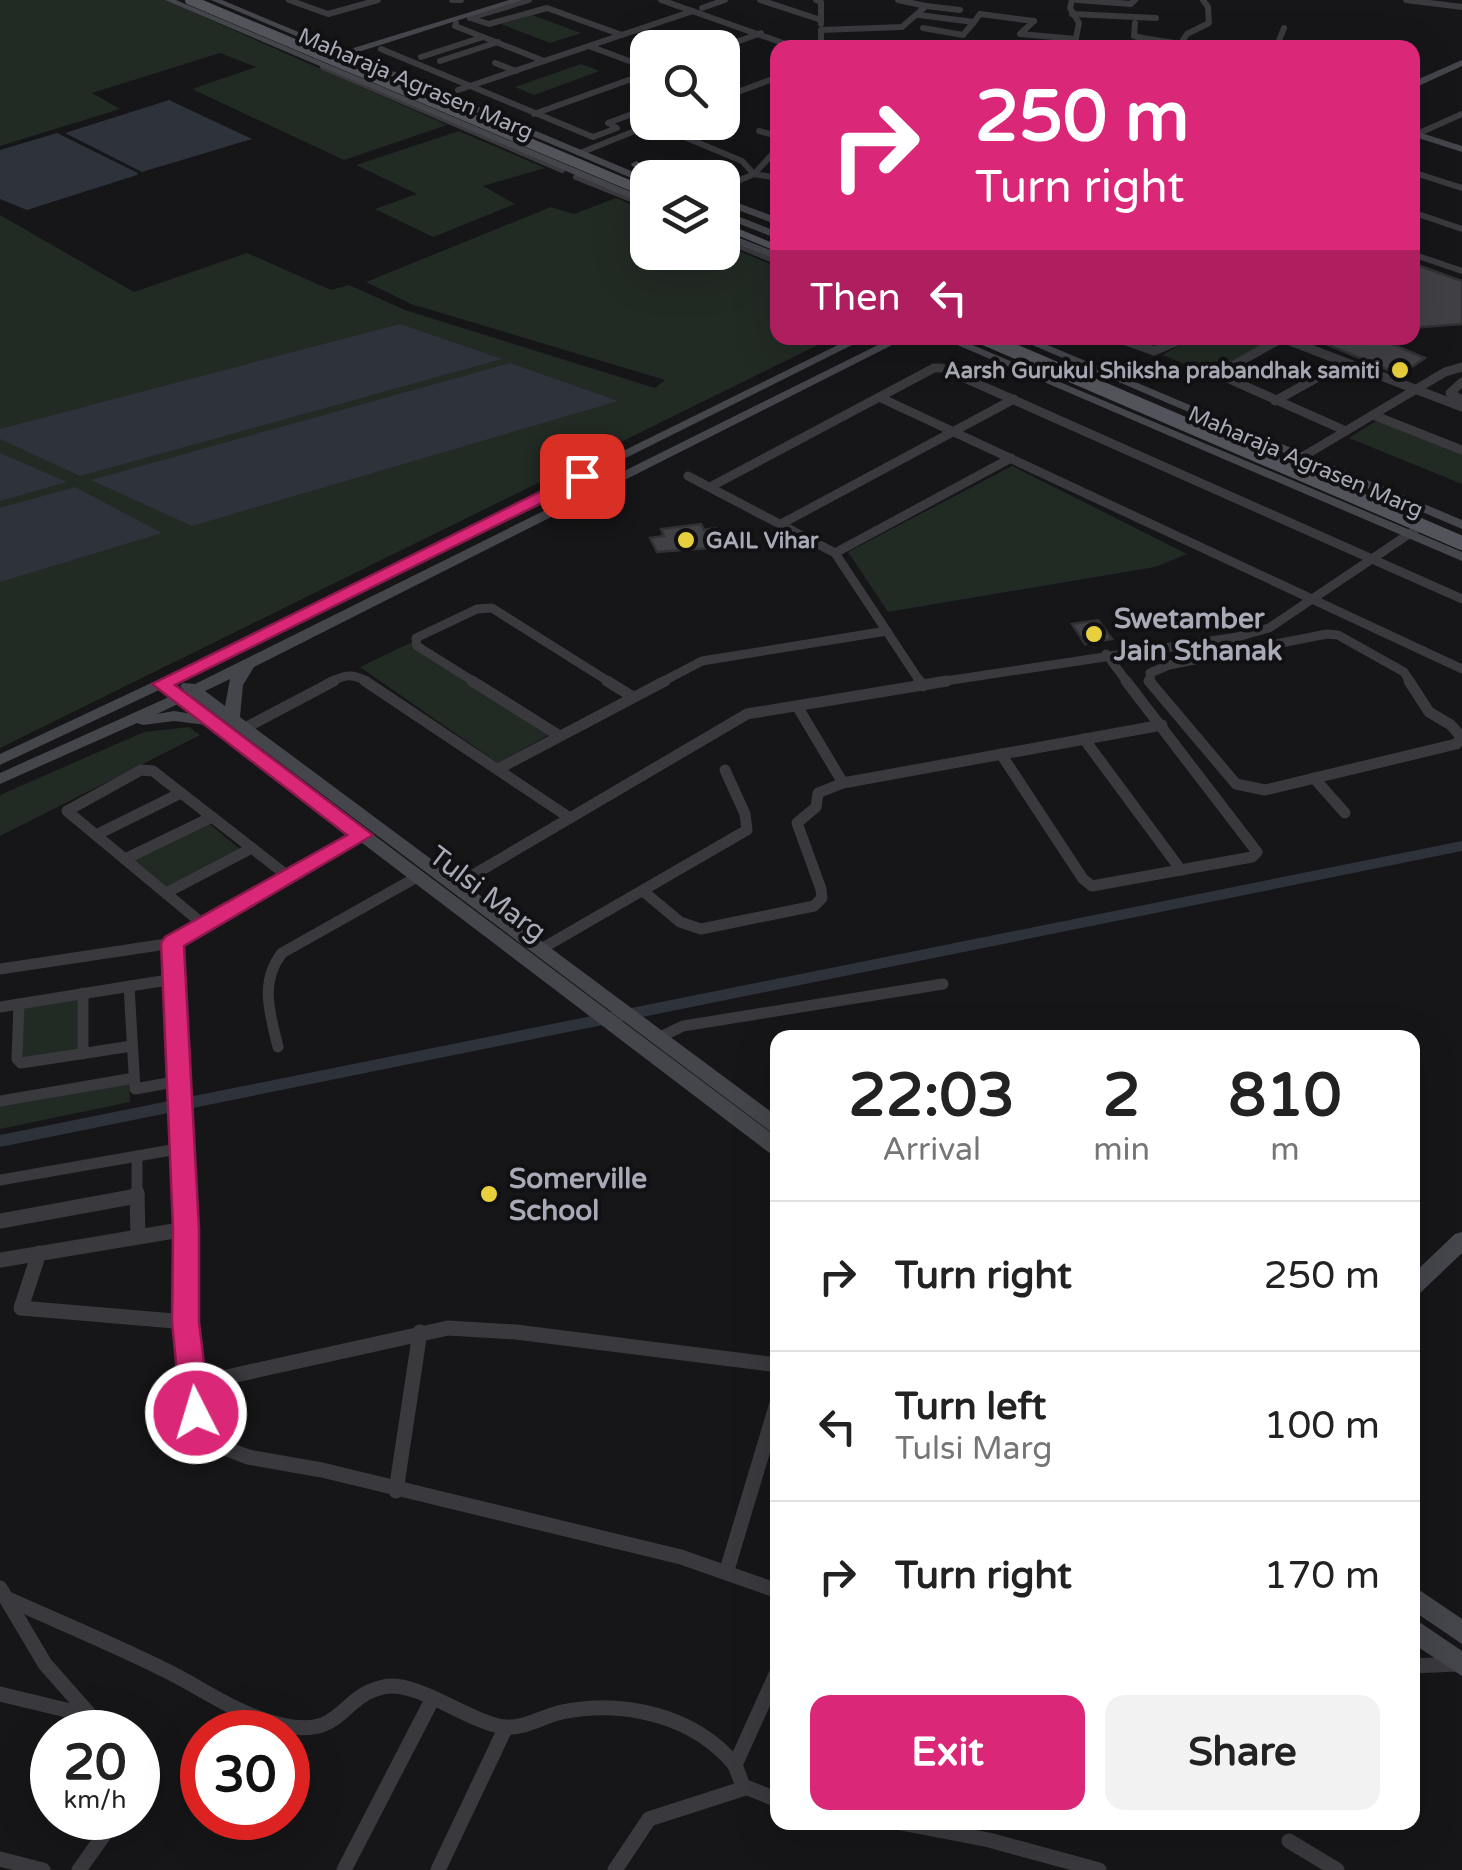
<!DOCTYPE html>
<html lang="en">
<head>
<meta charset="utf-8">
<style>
	body { margin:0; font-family:"Varela Round",sans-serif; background:#f2f2f2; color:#222; height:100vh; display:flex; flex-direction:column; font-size:38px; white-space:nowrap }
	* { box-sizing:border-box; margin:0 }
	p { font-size:32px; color:#767676 }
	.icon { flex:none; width:55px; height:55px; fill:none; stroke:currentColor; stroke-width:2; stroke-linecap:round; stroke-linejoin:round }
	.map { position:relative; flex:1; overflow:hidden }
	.panel { position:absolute; left:770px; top:1030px; width:650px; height:800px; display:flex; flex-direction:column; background:#fff; border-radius:20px; box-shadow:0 10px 40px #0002 }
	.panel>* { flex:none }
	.hud { position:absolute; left:770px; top:40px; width:650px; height:305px; border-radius:20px; box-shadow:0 10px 40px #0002; background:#db2777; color:#fff; overflow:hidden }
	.tools { position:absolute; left:630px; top:30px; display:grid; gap:20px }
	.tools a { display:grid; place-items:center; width:110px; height:110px; border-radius:20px; background:#fff; box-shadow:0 10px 40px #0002; font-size:50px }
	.speed { position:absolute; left:30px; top:1710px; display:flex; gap:20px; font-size:50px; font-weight:700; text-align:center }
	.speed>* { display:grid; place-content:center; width:130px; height:130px; border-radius:50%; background:#fff; box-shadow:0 10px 40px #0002; line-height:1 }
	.speed small { font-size:25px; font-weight:400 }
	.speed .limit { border:15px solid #d22; background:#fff; color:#111 }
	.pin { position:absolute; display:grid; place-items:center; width:85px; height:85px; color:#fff; margin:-42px; border-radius:20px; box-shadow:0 5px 15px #0006 }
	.me { position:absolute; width:110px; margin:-55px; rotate:355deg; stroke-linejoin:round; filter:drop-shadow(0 0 8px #0008) }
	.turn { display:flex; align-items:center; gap:35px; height:210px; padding:0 40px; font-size:45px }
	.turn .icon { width:130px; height:130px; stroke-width:2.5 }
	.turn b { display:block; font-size:70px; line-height:85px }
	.then { display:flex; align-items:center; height:95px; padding:0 40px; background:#0003; gap:20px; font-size:38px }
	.eta { display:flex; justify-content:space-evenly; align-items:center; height:170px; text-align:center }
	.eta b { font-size:60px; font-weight:700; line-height:70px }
	.button { display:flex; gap:20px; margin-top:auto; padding:20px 40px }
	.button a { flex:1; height:115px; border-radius:20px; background:#db2777; color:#fff; font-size:40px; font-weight:700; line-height:115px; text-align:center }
	.button a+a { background:#f2f2f2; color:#222 }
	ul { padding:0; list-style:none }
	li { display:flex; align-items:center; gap:30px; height:150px; padding:0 40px; border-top:2px solid #e0e0e0 }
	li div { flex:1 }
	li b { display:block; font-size:38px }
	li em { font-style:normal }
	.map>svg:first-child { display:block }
	.green { fill:#222a24 }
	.water { fill:#2d323b }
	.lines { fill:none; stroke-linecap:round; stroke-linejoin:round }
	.canal { fill:#2d323b; fill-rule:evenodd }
	.building { fill:#404045; stroke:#313034; stroke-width:2.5 }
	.street-far3 { stroke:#39393e; stroke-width:6 }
	.street-far2 { stroke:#39393e; stroke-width:9 }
	.street-far1 { stroke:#39393e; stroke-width:11 }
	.street { stroke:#39393e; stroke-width:15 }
	.secondary { fill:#45464c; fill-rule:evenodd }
	.primary { fill:#53545b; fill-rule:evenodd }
	.primary-bridge-far1 { stroke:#53545b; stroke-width:10 }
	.primary-bridge { stroke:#53545b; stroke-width:14 }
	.route { fill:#db2777; stroke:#8e194d; stroke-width:2.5 }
	.poi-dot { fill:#e8cf3d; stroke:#111113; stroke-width:4 }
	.labels { text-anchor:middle; stroke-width:8; stroke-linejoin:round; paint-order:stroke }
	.far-street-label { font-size:22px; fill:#a9aab7; stroke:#111113 }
	.far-poi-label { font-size:22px; font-weight:bold; fill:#a9aab7; stroke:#111113; text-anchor:end }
	.poi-label { font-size:28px; font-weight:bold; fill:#a9aab7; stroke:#111113; text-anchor:start }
	.street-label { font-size:28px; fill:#a9aab7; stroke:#111113 }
</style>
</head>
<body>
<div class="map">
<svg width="1462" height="1870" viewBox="0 0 1462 1870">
	<rect width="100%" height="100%" fill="#161618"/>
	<g class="green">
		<polygon points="0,0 166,0 447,125 344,160 192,89 256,67 220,53 92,93 120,109 0,146"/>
		<polygon points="532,15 581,33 550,43 501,24"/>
		<polygon points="581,64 600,71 534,95 515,87"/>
		<polygon points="459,131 545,168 483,186 515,204 433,237 375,209 417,194 356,165"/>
		<polygon points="616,198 647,211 648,252 722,252 723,244 777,267 778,338 832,338 0,748 0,215 134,292 247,253 331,290 349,285 405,310 655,388 665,380 411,304 366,282 551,207 574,214"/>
		<polygon points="1193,338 1274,338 1210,374 1162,355"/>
		<polygon points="1376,421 1462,454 1462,484 1349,438"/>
		<polygon points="1012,466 1187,554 1155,567 888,612 848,552"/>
		<polygon points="412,642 550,734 498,763 360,667"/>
		<polygon points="189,727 200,735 0,836 0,795 144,732"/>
		<polygon points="207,822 241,850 166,889 133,860"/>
		<polygon points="79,996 80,1052 23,1062 23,1005"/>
		<polygon points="129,1083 130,1102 0,1129 0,1104"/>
	</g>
	<g class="water">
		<polygon points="169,100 252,139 142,172 65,133"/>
		<polygon points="57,133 138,173 137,175 27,210 0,199 0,150"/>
		<polygon points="400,324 502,359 80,476 0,439 0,429"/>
		<polygon points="510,363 618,401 192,526 91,480"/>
		<polygon points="0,453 67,482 0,501"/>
		<polygon points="75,487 162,533 0,582 0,508"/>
	</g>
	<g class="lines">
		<polygon class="canal" points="1462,841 1462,851 0,1147 0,1135"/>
	</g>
	<g class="building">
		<polygon points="1412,263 1462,281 1462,324 1412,328"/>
		<polygon points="1312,338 1378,338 1425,358 1400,375"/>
		<polygon points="701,524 704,530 716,528 723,543 711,544 713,548 657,552 650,538 664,536 661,529"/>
		<polygon points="1098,620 1112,639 1085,644 1072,624"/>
	</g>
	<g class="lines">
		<g class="street-far3">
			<polyline points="289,0 328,14 378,0"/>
			<polyline points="452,0 461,0"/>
			<polyline points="661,0 797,48"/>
			<polyline points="760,0 821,20"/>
			<polyline points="816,0 821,2 821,24"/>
			<polyline points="1072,0 1070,8 1079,23 1074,48"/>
			<polyline points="1077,0 1131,4 1135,0"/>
			<polyline points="1406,0 1462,7"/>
			<polyline points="926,6 960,10"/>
			<polyline points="702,8 725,0"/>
			<polyline points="1072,14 1156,18"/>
			<polyline points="919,15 974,22 963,35 923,28"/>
			<polyline points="470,18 489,24 547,8 622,35"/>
			<polyline points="470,18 529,0"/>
			<polyline points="1034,21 1020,34 1076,39"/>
			<polyline points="974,22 980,14 1034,21"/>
			<polyline points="456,23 455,26 544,61"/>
			<polyline points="1143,38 1180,44"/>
			<polyline points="589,46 648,68"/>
			<polyline points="720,48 761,33"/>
			<polyline points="821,48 821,30 902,27 926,6 898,0"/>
			<polyline points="1130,48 1143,38 1134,36 1135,23"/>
			<polyline points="1178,48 1187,34 1209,23 1208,7 1203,0"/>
			<polyline points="1276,48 1284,28"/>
			<polyline points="1324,48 1327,44"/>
			<polyline points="381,49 593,137 617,128 608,123 648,108"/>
			<polyline points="421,57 483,37"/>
			<polyline points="440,61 498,42"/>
			<polyline points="495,63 516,71"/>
			<polyline points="323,67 562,170"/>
			<polyline points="458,90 693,11"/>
			<polyline points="722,98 778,77"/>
			<polyline points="534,114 648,73"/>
			<polyline points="653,124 742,161 754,174 778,178"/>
			<polyline points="759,131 778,136"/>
			<polyline points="1417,134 1462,114"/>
			<polyline points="580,153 657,122"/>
			<polyline points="1412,172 1462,188"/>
			<polyline points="576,177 648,206"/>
			<polyline points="722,188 754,174 778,148"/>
			<polyline points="1412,212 1462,229"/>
			<polyline points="722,239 778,262"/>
			<polyline points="1412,254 1462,271"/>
		</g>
		<g class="street-far2">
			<polyline points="1118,338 1154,351 1184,338"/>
			<polyline points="1462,382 1450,393 1462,400"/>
			<polyline points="881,398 1462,669"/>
			<polyline points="1275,401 1345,362"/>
			<polyline points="1373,415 1462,450"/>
			<polyline points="1346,431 1218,374 1282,338 1462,407"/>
			<polyline points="1302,457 1445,372 1462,367"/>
			<polyline points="688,476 835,553 921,683"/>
			<polyline points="710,487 934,368 942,368 1462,599"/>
			<polyline points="781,524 1014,399"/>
			<polyline points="835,553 1011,458"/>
			<polyline points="1106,654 1128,683"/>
			<path d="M329 683C345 674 353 673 369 683"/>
			<polyline points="476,683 417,646 416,638 477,609 492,608 611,683"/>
			<polyline points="660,683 702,661 887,631"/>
			<polyline points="932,683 1237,637 1269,628 1415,530"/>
			<polyline points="1151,683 1150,673 1169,665 1327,634 1338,635 1404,672 1411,683"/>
		</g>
		<g class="street-far1">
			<polyline points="365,681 570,818"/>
			<polyline points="472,681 558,735"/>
			<polyline points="607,681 633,697"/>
			<polyline points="919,681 923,686"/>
			<polyline points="1149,681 1236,784 1265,790 1456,744 1462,738 1451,725 1429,712 1409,681"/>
			<polyline points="797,706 843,783 1162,725"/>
			<polyline points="245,728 334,681"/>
			<polyline points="1084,739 1181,870"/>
			<polyline points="1001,754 1083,879 1092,886 1252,857 1257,852 1126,681"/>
			<polyline points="498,769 665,681"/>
			<polyline points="1314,778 1345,813"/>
			<polyline points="96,835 181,793"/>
			<polyline points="125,859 212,817"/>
			<polyline points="456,885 747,714 947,681"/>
			<polyline points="643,891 680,922 701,929 814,906 822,898 821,889 797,823 816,807 818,793 843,783"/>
			<polyline points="166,893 252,848"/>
			<polyline points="204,925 67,811 141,770 153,771 289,877"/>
			<polyline points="173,943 184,1195"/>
			<polyline points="541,949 747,830 745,814 725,770"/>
			<polyline points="0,969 173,943 362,835"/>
			<polyline points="129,986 135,1089 179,1081"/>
			<polyline points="83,993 83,1054"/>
			<polyline points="19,1004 17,1059 21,1063 132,1046"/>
			<polyline points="0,1007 174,979"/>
			<polyline points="658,1038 683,1026 943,984"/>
			<path d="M278 1047C270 1014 259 982 282 953L417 877"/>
			<polyline points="0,1101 134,1078"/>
			<polyline points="137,1156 137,1195"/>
			<polyline points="0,1180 183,1148"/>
		</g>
		<g class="street">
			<polyline points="137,1193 138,1237"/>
			<polyline points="184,1193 186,1322 196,1413 205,1432 222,1447 248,1457 322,1470 681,1557 778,1591"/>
			<polyline points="0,1221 137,1196"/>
			<polyline points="39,1253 21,1308 186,1322"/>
			<polyline points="0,1260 186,1229"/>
			<polyline points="195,1384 448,1328 516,1332 778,1365"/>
			<polyline points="396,1491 420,1332"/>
			<polyline points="727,1570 778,1400"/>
			<polyline points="0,1588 45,1664 105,1732"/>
			<path d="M6 1598C59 1622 113 1644 165 1670 204 1689 239 1716 282 1725 343 1739 339 1697 383 1687 416 1679 468 1722 504 1727 524 1729 543 1716 562 1712 624 1699 695 1716 735 1765"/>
			<polyline points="1412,1666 1458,1664"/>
			<polyline points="778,1670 735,1765 743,1786 778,1800"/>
			<polyline points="0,1694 87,1715"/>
			<polyline points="138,1764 138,1788"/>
			<polyline points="896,1822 989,1840 1099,1870"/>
			<polyline points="1289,1841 1337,1870"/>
			<polyline points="0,1859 43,1870"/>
			<polyline points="79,1870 116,1818"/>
			<polyline points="344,1870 433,1698"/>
			<polyline points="438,1870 506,1727"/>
			<polyline points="615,1870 649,1819 742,1789"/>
		</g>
		<g class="secondary">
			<polygon points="165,0 176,0 648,199 648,206"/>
			<polygon points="211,0 222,0 344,51 509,0 522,0 352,54 648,178 648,185"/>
			<polygon points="1462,60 1462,66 1412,89 1412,82"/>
			<polygon points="1412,130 1462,146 1462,152 1412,136"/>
			<polygon points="636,161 672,176 673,178 658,178 632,166 631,164"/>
			<polygon points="722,197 778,218 778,225 722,204"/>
			<polygon points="722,210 778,232 778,239 722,217"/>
			<polygon points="722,231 778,253 778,260 722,238"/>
			<polygon points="852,338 866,338 191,675 0,765 0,754 181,669"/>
			<path d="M892 338H906L254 667 243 685 240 717 778 1117V1134L771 1132 193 697 191 698 778 1138V1156L771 1154 207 725 174 721 143 725 137 723 0 784V773L169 697 166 693 169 690H184L180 686 183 683 195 684ZM230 679 225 706 205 691ZM178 704 192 714 174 711 157 714Z"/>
			<polygon points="941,338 956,338 1462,552 1462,561"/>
			<polygon points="1016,338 1031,338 1462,520 1462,529"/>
			<polygon points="1462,1232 1462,1253 1419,1294 1412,1296 1412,1275 1455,1234"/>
			<polygon points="1412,1585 1462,1619 1462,1644 1412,1610"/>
			<polygon points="1412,1617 1462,1651 1462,1676 1412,1643"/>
		</g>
		<polygon class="primary" points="722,222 778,245 778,252 722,229"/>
		<polyline class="primary-bridge-far1" points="190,0 648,193"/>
		<polyline class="primary-bridge" points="984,338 1462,543"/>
	</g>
	<polygon class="route" points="582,471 588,472 588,480 175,685 373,835 184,946 199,1229 199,1322 210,1413 206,1422 196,1425 186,1422 181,1413 172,1322 173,1229 161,943 165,937 347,835 152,684"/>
	<g class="poi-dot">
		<circle cx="1400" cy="370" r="10"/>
		<circle cx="686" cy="540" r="10"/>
		<circle cx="1094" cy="634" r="10"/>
		<circle cx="489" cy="1194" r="10"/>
	</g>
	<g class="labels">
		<g class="far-street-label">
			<text transform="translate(416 83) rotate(23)" y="8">Maharaja Agrasen Marg</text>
			<text transform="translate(1306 461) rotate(23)" y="8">Maharaja Agrasen Marg</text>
		</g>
		<g class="far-poi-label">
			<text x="1380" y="378">Aarsh Gurukul Shiksha prabandhak samiti</text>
			<text x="706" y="548" text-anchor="start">GAIL Vihar</text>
		</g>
		<g class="poi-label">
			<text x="1114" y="628">Swetamber<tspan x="1114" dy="32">Jain Sthanak</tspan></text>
			<text x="509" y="1188">Somerville<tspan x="509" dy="32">School</tspan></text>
		</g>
		<g class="street-label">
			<text transform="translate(488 893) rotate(37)" y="10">Tulsi Marg</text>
		</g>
	</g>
</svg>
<div class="tools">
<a><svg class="icon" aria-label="search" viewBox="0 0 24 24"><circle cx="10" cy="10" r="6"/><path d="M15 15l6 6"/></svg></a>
<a><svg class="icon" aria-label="layers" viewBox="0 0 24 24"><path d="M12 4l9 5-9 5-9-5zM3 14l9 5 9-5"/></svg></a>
</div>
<div class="speed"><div>20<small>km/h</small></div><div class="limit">30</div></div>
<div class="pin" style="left:582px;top:476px;background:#d93025"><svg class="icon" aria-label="arrive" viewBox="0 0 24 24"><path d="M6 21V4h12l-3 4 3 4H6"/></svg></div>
<svg class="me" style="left:196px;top:1413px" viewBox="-20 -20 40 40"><circle r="17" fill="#db2777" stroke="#fff" stroke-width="3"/><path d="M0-11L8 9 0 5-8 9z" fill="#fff"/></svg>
<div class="hud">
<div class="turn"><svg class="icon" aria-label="right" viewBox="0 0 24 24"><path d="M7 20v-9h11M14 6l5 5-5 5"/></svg><div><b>250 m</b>Turn right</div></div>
<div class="then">Then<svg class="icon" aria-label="left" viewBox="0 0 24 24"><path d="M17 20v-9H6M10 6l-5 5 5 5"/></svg></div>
</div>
<section class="panel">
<div class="eta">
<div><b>22:03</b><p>Arrival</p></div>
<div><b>2</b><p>min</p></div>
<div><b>810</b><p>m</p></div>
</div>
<ul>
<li><svg class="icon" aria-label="right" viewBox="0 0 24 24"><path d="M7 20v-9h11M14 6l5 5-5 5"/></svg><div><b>Turn right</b></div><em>250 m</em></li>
<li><svg class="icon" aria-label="left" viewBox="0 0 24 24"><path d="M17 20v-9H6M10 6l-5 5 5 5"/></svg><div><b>Turn left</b><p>Tulsi Marg</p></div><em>100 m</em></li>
<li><svg class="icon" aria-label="right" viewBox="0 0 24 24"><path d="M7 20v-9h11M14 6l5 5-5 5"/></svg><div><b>Turn right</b></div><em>170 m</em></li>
</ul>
<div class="button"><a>Exit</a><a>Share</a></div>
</section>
</div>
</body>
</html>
